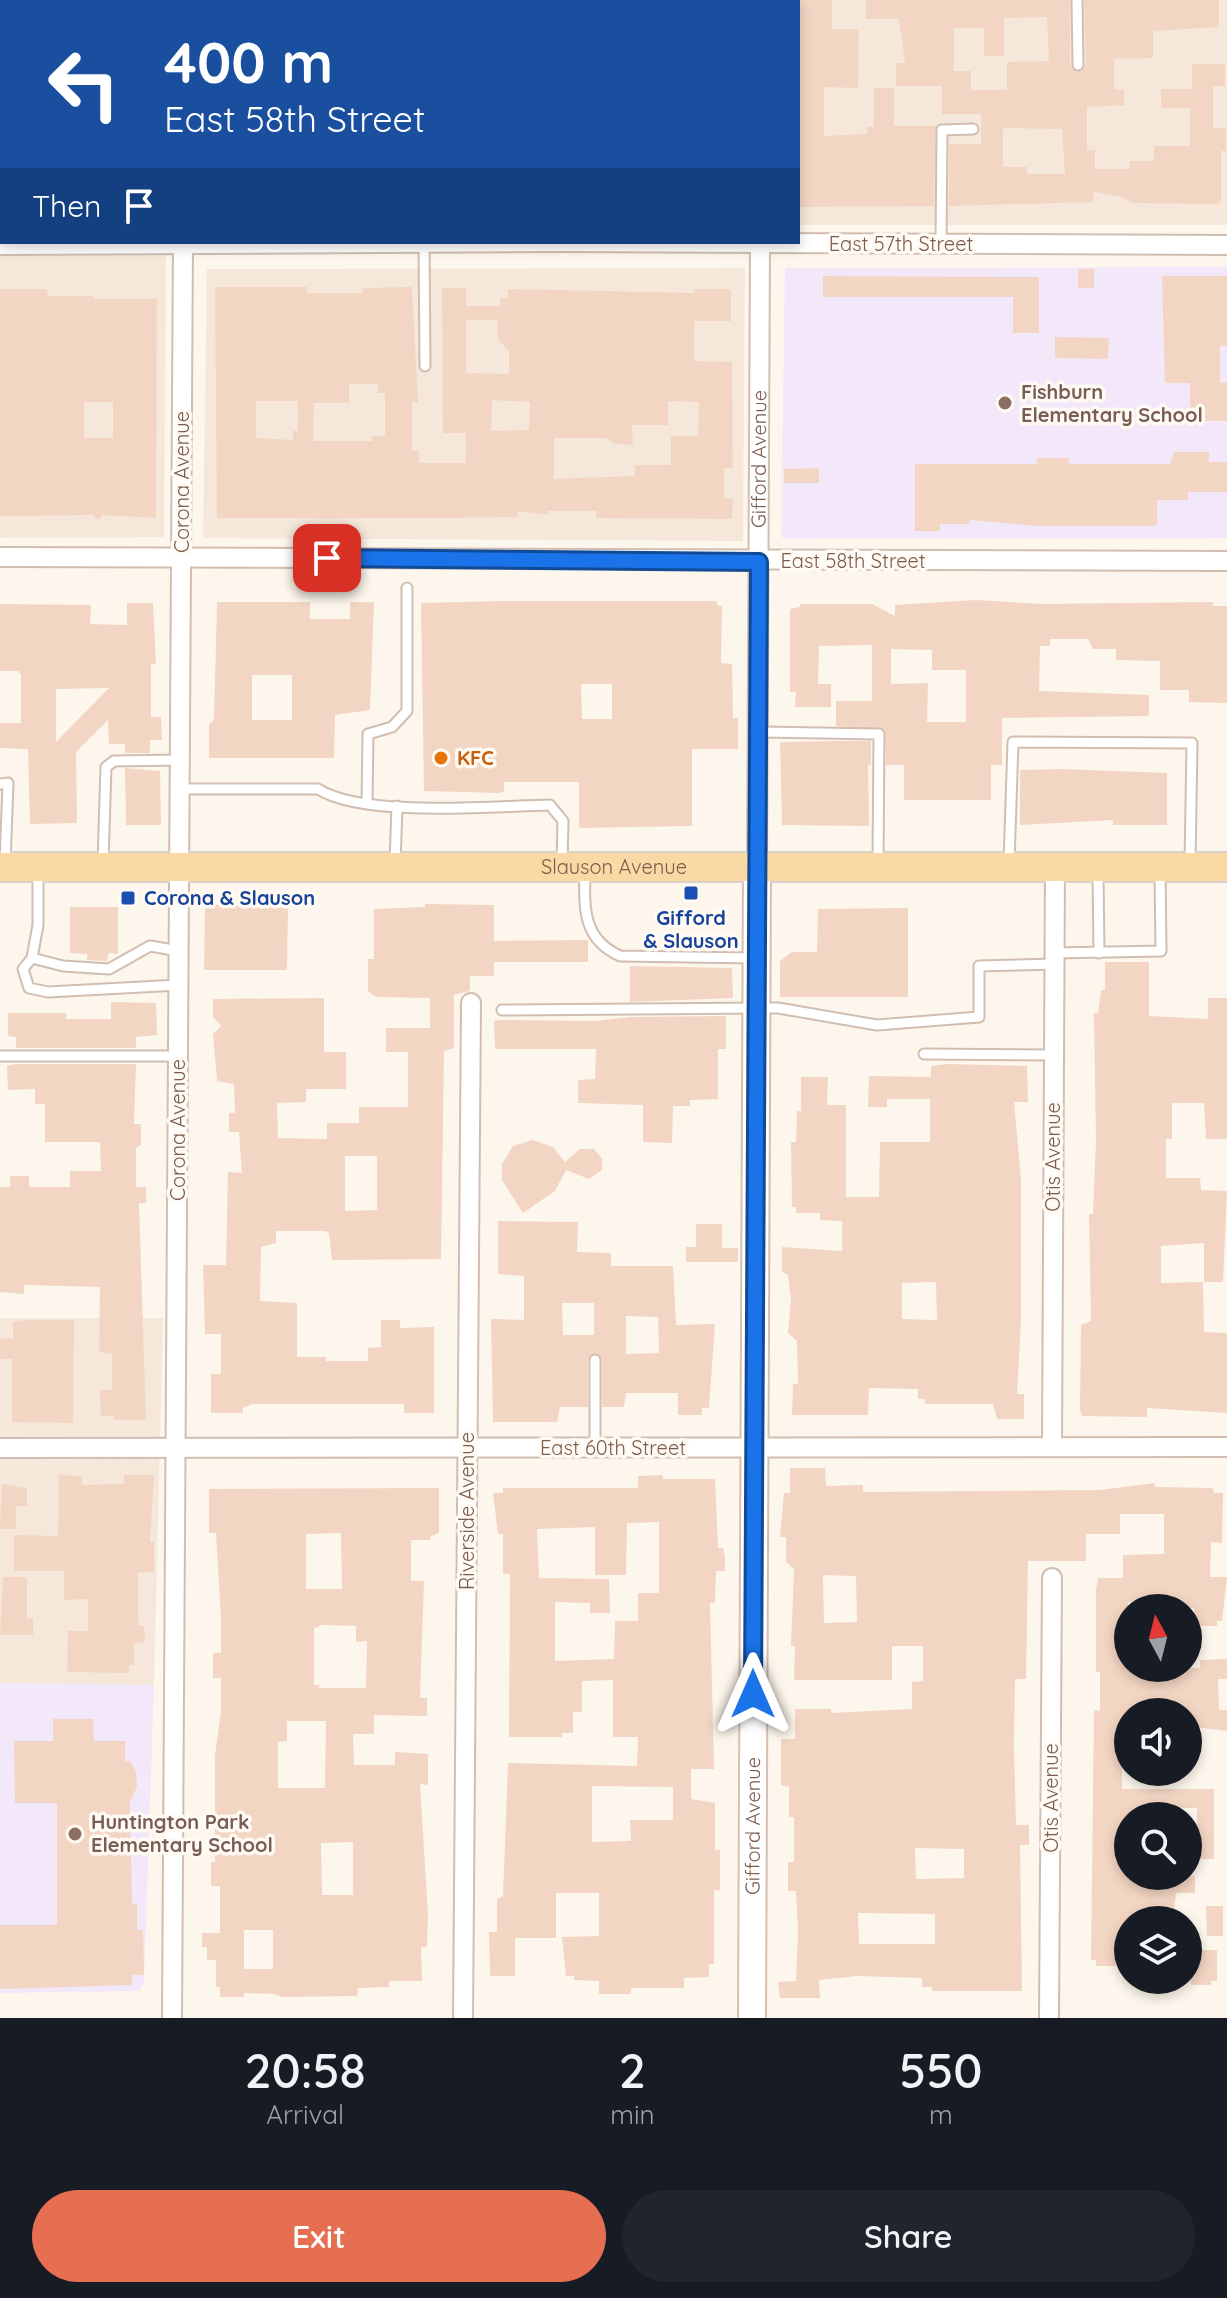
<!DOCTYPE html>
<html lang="en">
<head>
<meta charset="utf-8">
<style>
	body { margin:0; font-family:Quicksand,sans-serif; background:#20242c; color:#f1f3f6; height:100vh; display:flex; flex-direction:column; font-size:30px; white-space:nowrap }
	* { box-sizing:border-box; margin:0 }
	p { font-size:26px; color:#9ea1a6 }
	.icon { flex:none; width:44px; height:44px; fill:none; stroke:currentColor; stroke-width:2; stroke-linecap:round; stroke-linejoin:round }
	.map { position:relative; height:2018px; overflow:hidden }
	.panel { display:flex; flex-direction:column; background:#171b24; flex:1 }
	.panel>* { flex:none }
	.top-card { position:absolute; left:0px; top:0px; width:800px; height:244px; box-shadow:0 4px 12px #0003; background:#1a4fa0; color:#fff; overflow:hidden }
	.needle { width:52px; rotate:353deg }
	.fabs { position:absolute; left:1114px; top:1594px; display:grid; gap:16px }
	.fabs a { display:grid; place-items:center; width:88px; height:88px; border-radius:50%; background:#171b24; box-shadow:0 4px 12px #0003; font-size:40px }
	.pin { position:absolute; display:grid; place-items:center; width:68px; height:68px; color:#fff; margin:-34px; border-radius:16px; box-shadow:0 4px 12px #0006 }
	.me { position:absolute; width:88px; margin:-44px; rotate:0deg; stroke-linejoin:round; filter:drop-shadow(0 0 6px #0008) }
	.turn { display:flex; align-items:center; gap:28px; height:168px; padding:0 32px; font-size:36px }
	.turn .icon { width:104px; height:104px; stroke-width:2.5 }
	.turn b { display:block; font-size:56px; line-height:68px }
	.then { display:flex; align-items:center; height:76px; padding:0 32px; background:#0003; gap:16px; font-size:30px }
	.eta { display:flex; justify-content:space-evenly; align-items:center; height:136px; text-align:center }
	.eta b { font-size:48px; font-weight:600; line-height:56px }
	.cta { display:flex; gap:16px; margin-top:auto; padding:16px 32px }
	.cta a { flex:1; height:92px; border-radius:48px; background:#e76f51; color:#fff; font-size:32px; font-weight:600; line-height:92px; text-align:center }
	.cta a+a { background:#20242c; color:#f1f3f6 }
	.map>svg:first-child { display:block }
	.residential { fill:#f5e8da }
	.education { fill:#f3e8fa }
	.building { fill:#f3d5c3; fill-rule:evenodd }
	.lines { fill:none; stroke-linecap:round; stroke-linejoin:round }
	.lane-casing { stroke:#d1beb0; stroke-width:13 }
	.street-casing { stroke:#d1beb0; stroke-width:22 }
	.secondary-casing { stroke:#d6c0b0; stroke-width:30 }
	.primary-casing { stroke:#dad1cd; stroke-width:32 }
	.lane { stroke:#fff; stroke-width:9 }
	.street { stroke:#fff; stroke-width:18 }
	.secondary { stroke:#fff; stroke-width:26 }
	.primary { stroke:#fbd9a5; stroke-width:28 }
	.route-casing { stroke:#114b97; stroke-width:20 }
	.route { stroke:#1a73e8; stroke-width:14 }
	.education-dot { fill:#8d6e63; stroke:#fffaf3; stroke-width:3 }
	.food-dot { fill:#e8710a; stroke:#fffaf3; stroke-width:3 }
	.transit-dot { fill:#1a4fb4; stroke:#fffaf3; stroke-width:3 }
	.labels { text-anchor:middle; stroke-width:7; stroke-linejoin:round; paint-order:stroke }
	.street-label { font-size:20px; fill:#7a5c4d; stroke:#fffaf3 }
	.education-label { font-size:20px; font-weight:bold; fill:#785e54; stroke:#fffaf3; text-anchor:start }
	.food-label { font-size:20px; font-weight:bold; fill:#c56008; stroke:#fffaf3; text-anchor:start }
	.transit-label { font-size:20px; font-weight:bold; fill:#164399; stroke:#fffaf3; text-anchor:start }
</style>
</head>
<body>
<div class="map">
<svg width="1227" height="2018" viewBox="0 0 1227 2018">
	<rect width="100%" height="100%" fill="#fdf6ec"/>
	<g class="residential">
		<polygon points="0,0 167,0 2,2 2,242 166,242 164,537 0,538"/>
		<polygon points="204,0 1227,0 1227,225 798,225 798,2"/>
		<polygon points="745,268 743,541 203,538 207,269"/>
		<polygon points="0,1318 163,1318 154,1685 0,1683"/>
	</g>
	<g class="education">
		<polygon points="1227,267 1227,538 784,539 781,535 785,268"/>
		<polygon points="0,1683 154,1685 144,1983 140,1991 0,1993"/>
	</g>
	<g class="building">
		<polygon points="798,0 832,0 832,29 859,29 858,88 824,87 824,136 867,134 867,127 874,127 874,88 894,88 894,126 936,126 934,206 798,207"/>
		<path d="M866 0H1070V65L1077 72 1086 65 1084 0H1219V27L1153 31V58L1114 59V89L1124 90V105L1087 107V150H1095V169H1130V161H1154V146H1190V108H1161V89H1192V64H1225V86H1213V128H1226V151H1221V200L1217 204 1133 203 1122 197 1094 192 1093 202 949 206V144H981V114H942V86H896V63H905L899 19H866ZM1047 17 1049 61 1007 62V90H971V71H954V28H984V56H1004V18ZM1003 128 1062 129 1065 174H1027V167H1003Z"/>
		<rect x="1078" y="269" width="16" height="19"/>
		<polygon points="823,276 1039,277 1039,333 1013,333 1013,297 823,297"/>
		<polygon points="1162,276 1227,276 1227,346 1220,346 1220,383 1227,383 1227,421 1190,421 1190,383 1165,383"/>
		<path d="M215 287H307V293H363V288L412 287 418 402H412V451H419V463H466V433H443L442 288H466V306H500V298H508V289L694 293V289H731V321H694V361L732 362 733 468H724V498L733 499 732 519 596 518V511H548V515L518 511V517L450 518H217ZM466 320H497L498 340 509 351V374L466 373ZM349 384H378V393H385V436H372V441H313L314 403H349ZM492 400 530 402 529 430 491 431ZM256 401H298V431H293V440L256 438ZM668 401 699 402 698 436H671V465H635V476L554 479V438H606L615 444 633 445 632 425H668Z"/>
		<path d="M0 289H47L48 296H93V299H157L156 518 103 515 98 520 93 515 0 516ZM84 402H113V438H84Z"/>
		<polygon points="1055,337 1109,338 1108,359 1055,358"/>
		<polygon points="1174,452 1209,452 1209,462 1227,462 1227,492 1188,492 1188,500 1157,500 1157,525 1152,526 1037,526 970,520 969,524 940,524 940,531 915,531 915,464 1037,464 1037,458 1069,458 1069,464 1170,464"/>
		<polygon points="819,468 819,483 784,483 784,469"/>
		<path d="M976 600 1042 604 1213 602V606H1227V703L1189 702V690H1160V661L1116 660V649H1093L1088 639H1050V646H1040L1039 691 1149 695V716L1002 718V765H991V800H904V765H886L885 730 836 726V701H872V645L819 646 818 684H831V707H795L796 692H790V609L800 607V604H872L895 616V605ZM891 649 932 650V670H966V722H927L928 683 891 684Z"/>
		<path d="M501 601H717V605L722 606 721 663 732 664 733 718H738V749H692V826L579 828V782H504V791L500 793 424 791 421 603ZM581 684H612V719H582Z"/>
		<path d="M217 602H310V619H350V602H374L370 710 335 715 334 758H209V724L214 720ZM252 675H292V720H252Z"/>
		<path d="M127 603H153L156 664H151V717H161L162 740H150V753H125V744H109L108 720 76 752 77 823 30 824 28 749 0 748V723H21V675L18 671H0V604L91 605 90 624 127 625ZM109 688 56 742V689Z"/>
		<polygon points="836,741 871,741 871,765 868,765 869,826 782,825 780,742"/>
		<polygon points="125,768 160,771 161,825 126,825"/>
		<polygon points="1062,769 1167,773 1167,825 1113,825 1113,820 1020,825 1020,770"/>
		<polygon points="205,904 288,906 287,970 204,970"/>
		<path d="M425 904 494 905V941L588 940V962H494V976H470V991L454 995V1048L444 1051 441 1259 332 1260 329 1233 325 1231H276V1243L261 1247 260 1301 297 1303V1357H326V1361H368V1348L381 1347V1320H400V1328L434 1327V1413H404V1404H252L243 1408V1413H211V1374H221V1334H205L203 1265H226L228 1172 242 1173 239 1132H229V1113H235L234 1084 217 1081 213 1034 221 1026 213 1017V999L324 998V1052H346V1089H306V1102L277 1103 278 1138 327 1139V1123H359V1107H408V1052H386V1028H430V998L376 997 368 991V959H374V909L425 907ZM345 1156H377V1210L345 1211Z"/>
		<polygon points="70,907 118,907 118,954 109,953 107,961 87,960 87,954 70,953"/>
		<polygon points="908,908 908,997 780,997 780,961 792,952 817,952 818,909"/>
		<polygon points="1105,962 1149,962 1149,1016 1208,1019 1208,998 1227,998 1227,1139 1206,1139 1204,1103 1172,1103 1172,1139 1166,1139 1166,1178 1200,1178 1201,1190 1227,1191 1223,1282 1204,1282 1204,1243 1161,1246 1161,1283 1203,1282 1204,1332 1227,1333 1227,1413 1147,1408 1147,1417 1082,1416 1080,1409 1081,1325 1091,1321 1089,1214 1093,1214 1096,1142 1094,1013 1098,1013 1101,990 1105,990"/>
		<polygon points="630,966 732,968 733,998 630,1002"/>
		<polygon points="111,1002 156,1003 157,1035 136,1037 136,1048 16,1048 16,1037 8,1036 8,1013 66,1013 66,1019 111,1019"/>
		<polygon points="726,1016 726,1049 718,1049 718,1099 690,1100 690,1106 673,1106 672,1143 643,1142 643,1105 578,1103 578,1080 595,1079 596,1049 495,1049 494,1021 499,1020 595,1021 631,1017"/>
		<polygon points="15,1064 136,1064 134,1124 141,1124 141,1145 136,1148 136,1187 146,1187 146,1203 139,1203 146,1420 114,1420 114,1416 101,1416 100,1390 112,1390 112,1354 99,1352 100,1287 24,1285 24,1294 0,1292 0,1187 10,1187 10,1176 29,1176 29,1187 70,1187 70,1171 101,1171 100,1142 45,1142 45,1104 35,1104 35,1089 8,1090 7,1066"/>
		<path d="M948 1064 1027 1066 1028 1102H1014L1021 1179V1320L1017 1394H1024V1419H997L993 1404H925V1399H918V1389L869 1388 868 1415H792L793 1384H798L797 1341 788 1333 791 1300 788 1275 782 1272V1247L842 1251V1221L820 1220V1213H796V1207H792L791 1142H796L797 1111H801V1077H828L827 1105H846V1197H879L880 1142H930V1099H887V1107H868L869 1076 931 1077V1066ZM936 1282 937 1320 902 1319V1283Z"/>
		<polygon points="533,1140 553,1147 565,1162 580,1149 594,1149 602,1159 602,1170 589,1179 566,1170 555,1191 523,1213 502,1180 502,1164 513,1146"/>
		<path d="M498 1221 578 1222 577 1252 611 1253V1266H673L676 1325 715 1324 709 1408H702V1415H678V1393H626L624 1407H602V1359L594 1353 588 1360V1407H560L557 1422H493L491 1319 524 1320V1276L498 1274ZM562 1303H594V1335H563ZM626 1316 658 1317 659 1353 626 1354Z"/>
		<polygon points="696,1224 722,1224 722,1248 738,1248 738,1262 686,1262 686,1247 696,1247"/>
		<polygon points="28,1320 74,1320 73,1423 12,1422 12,1359 0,1359 0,1338 13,1339 13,1322"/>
		<path d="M790 1468H825L826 1486 863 1485V1492L1100 1490 1155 1483V1487L1213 1488 1214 1493H1223L1222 1543 1211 1542 1210 1577H1227L1222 1621H1217V1626H1194V1608H1157V1602H1128V1668H1200V1660L1227 1659V1679H1218L1219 1710H1227V1731L1188 1726V1712H1128V1754H1122V1789H1214V1859H1197V1808H1138V1816H1128V1876H1195V1893H1176L1174 1910H1167V1920H1128V1944H1119L1116 1966H1096V1960H1091L1094 1710 1100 1711V1672H1096V1591L1098 1578H1123V1555L1164 1554V1514H1120V1534H1086V1561H1028L1026 1679H1015L1014 1744 1016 1825H1029V1845H1020L1022 1991H932V1987H922V1978L857 1976 819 1980 820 1998H780L778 1982 796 1981 798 1930 796 1891H788V1862H794V1817H789V1787L781 1785V1739H795V1709H831V1713L912 1709V1682L923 1681V1646H892V1680H794L795 1646H791L794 1569 786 1562V1537H780L784 1493H790ZM823 1575 856 1576 857 1622 824 1623ZM915 1848 964 1849V1878L916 1879ZM858 1913 935 1914V1944H859Z"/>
		<polygon points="59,1475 82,1476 82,1485 124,1484 124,1475 154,1475 150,1542 154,1542 154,1571 138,1573 138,1619 139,1626 144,1626 145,1642 134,1643 134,1665 129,1665 129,1673 67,1672 68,1631 88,1631 88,1599 64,1600 64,1571 14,1571 14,1535 58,1536"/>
		<path d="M663 1475V1479H715L718 1548H723L725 1557V1571H716L715 1603H710L714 1769H691V1799L715 1803V1850H720V1890H714V1964H709V1977L684 1978V1988H631V1994H599V1981L574 1980V1976H566L562 1937 599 1936V1893H556V1938H515V1976H490L489 1932H497V1899L503 1896 508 1763 637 1766 638 1737H613V1680L582 1681V1712H573V1733H562V1737H509L510 1574H503V1534H498L493 1493H503V1488H638V1476ZM659 1522V1593H638V1621H615L614 1659 555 1661V1602L590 1603V1613H610L609 1579 539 1578 537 1529 595 1527V1575H626L627 1523ZM592 1786 673 1787V1820H630L631 1841 592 1842Z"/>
		<polygon points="2,1484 27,1488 27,1506 16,1506 16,1529 0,1529"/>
		<path d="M439 1488V1533L431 1536 430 1540H411V1581H424L420 1698H427V1716L374 1715V1734H353L354 1765H395V1752L428 1754V1785L420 1784 428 1915 427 1947H421L422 1981H389V1987L358 1988 357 1996 282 1997 275 1994 244 1993V1997H220V1987H216V1960H207V1947H202V1933H220V1886H211V1862H215V1756L221 1711V1678H213V1653H221V1620L216 1533H209V1489ZM341 1533 342 1589H306V1534ZM322 1625 356 1626V1642L367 1641 366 1688H319V1685H314V1628ZM287 1721H326L325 1788H278V1742L287 1741ZM353 1842V1895H322L321 1843ZM244 1930H273V1969H244Z"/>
		<polygon points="3,1577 27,1577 27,1619 33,1619 33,1635 0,1635"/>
		<polygon points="53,1719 93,1719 94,1741 125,1741 125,1761 130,1761 136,1772 137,1787 130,1801 132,1904 137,1904 137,1930 143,1930 144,1975 132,1975 132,1985 0,1989 0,1925 57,1925 57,1803 15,1803 14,1741 53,1741"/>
		<polygon points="1206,1906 1223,1906 1223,1936 1207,1936"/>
		<polygon points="1195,1950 1217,1950 1217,1981 1211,1981 1211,1985 1191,1985 1191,1954 1195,1955"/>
	</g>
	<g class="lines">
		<g class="lane-casing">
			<g id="lane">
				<polyline points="1077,0 1078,65"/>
				<polyline points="560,2 560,0"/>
				<polyline points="424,243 425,366"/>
				<polyline points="941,244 942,130 973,129"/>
				<polyline points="758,732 879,734 878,864"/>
				<polyline points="0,784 8,783 5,864"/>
				<path d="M180 789H318C364 818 493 806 550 805L563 821 562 864"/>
				<polyline points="367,803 368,734 392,727 407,711 407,588"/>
				<polyline points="103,863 106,767 114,761 180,760"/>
				<polyline points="1009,863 1013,742 1192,743 1190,864"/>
				<polyline points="395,864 397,806"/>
				<path d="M585 870C584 907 582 939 620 956L756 958"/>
				<polyline points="1098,871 1099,953"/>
				<polyline points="1054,953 1161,951 1160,870"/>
				<polyline points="32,958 38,925 38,870"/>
				<polyline points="179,985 48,992 29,988 23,969 32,958 63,966 109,969 150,946 179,951"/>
				<polyline points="502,1010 778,1008 877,1025 979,1017 979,966 1054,964"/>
				<polyline points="924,1054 1054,1055"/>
				<polyline points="0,1056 178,1056"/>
				<polyline points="595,1448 595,1360"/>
			</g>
		</g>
		<g class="street-casing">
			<g id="street">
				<polyline points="184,2 184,0"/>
				<polyline points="762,2 762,0"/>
				<polyline points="0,245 562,242 1227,245"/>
				<polyline points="0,557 1227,561"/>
				<path id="s1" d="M757 867 760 242"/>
				<polyline points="1052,1447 1055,866"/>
				<polyline points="0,1448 1227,1447"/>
				<polyline points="172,2018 183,242"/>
				<polyline points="463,2018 471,1003"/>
				<polyline points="1049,2018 1052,1578"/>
			</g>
		</g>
		<g class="secondary-casing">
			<g id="secondary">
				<path id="s2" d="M752 2018 757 867"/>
			</g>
		</g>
		<g class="primary-casing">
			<g id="primary">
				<path id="s3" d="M0 867H1227"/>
			</g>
		</g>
		<use href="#lane" class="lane"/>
		<use href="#street" class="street"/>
		<use href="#secondary" class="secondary"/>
		<use href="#primary" class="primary"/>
	</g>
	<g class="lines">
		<g class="route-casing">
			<polyline id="route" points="327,558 759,562 753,1694"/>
		</g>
		<use href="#route" class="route"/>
	</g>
	<g class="education-dot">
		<circle cx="1005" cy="403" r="8"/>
		<circle cx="75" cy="1834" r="8"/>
	</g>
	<circle class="food-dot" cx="441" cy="758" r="8"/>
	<g class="transit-dot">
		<rect x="683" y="885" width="16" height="16" rx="4"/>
		<rect x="120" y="890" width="16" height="16" rx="4"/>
	</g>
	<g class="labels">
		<g class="street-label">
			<text x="901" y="251">East 57th Street</text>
			<text dy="7" stroke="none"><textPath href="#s1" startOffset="408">Gifford Avenue</textPath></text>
			<text transform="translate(182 482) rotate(-90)" y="7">Corona Avenue</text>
			<text x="853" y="568">East 58th Street</text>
			<text dy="7" stroke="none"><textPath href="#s3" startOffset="614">Slauson Avenue</textPath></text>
			<text transform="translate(178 1130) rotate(-90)" y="7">Corona Avenue</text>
			<text transform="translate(1053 1157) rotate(-90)" y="7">Otis Avenue</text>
			<text x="613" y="1455">East 60th Street</text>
			<text transform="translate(467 1511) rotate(-90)" y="7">Riverside Avenue</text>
			<text transform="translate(1051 1798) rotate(-90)" y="7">Otis Avenue</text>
			<text dy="7" stroke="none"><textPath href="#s2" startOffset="192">Gifford Avenue</textPath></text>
		</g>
		<g class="education-label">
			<text x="1021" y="399">Fishburn<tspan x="1021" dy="23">Elementary School</tspan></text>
			<text x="91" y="1829">Huntington Park<tspan x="91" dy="23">Elementary School</tspan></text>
		</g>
		<g class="food-label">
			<text x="457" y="765">KFC</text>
		</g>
		<g class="transit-label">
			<text x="144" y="905">Corona &amp; Slauson</text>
			<text x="691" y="925" text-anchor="middle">Gifford<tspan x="691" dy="23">&amp; Slauson</tspan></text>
		</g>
	</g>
</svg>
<div class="fabs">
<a><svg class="needle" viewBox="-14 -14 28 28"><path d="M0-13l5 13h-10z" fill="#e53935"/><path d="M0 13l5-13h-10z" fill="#9ea1a6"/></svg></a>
<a><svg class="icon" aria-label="sound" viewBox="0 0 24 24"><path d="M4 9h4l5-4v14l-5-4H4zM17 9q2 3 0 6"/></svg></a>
<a><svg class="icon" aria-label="search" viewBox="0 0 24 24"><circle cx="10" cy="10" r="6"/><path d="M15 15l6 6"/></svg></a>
<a><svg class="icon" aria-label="layers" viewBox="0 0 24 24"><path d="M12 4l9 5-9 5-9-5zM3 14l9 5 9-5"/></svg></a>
</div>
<div class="pin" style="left:327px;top:558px;background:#d93025"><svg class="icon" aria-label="arrive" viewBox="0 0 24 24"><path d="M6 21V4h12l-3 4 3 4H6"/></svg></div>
<svg class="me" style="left:753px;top:1694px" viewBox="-20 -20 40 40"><path d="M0-17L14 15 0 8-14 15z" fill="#1a73e8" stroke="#fff" stroke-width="4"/></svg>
<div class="top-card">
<div class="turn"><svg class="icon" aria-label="left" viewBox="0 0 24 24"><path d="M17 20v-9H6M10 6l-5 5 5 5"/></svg><div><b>400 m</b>East 58th Street</div></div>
<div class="then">Then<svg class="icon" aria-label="arrive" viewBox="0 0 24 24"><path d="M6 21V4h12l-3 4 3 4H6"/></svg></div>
</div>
</div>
<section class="panel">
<div class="eta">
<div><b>20:58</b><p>Arrival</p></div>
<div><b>2</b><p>min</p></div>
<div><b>550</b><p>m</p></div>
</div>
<div class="cta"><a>Exit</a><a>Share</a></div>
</section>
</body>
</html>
